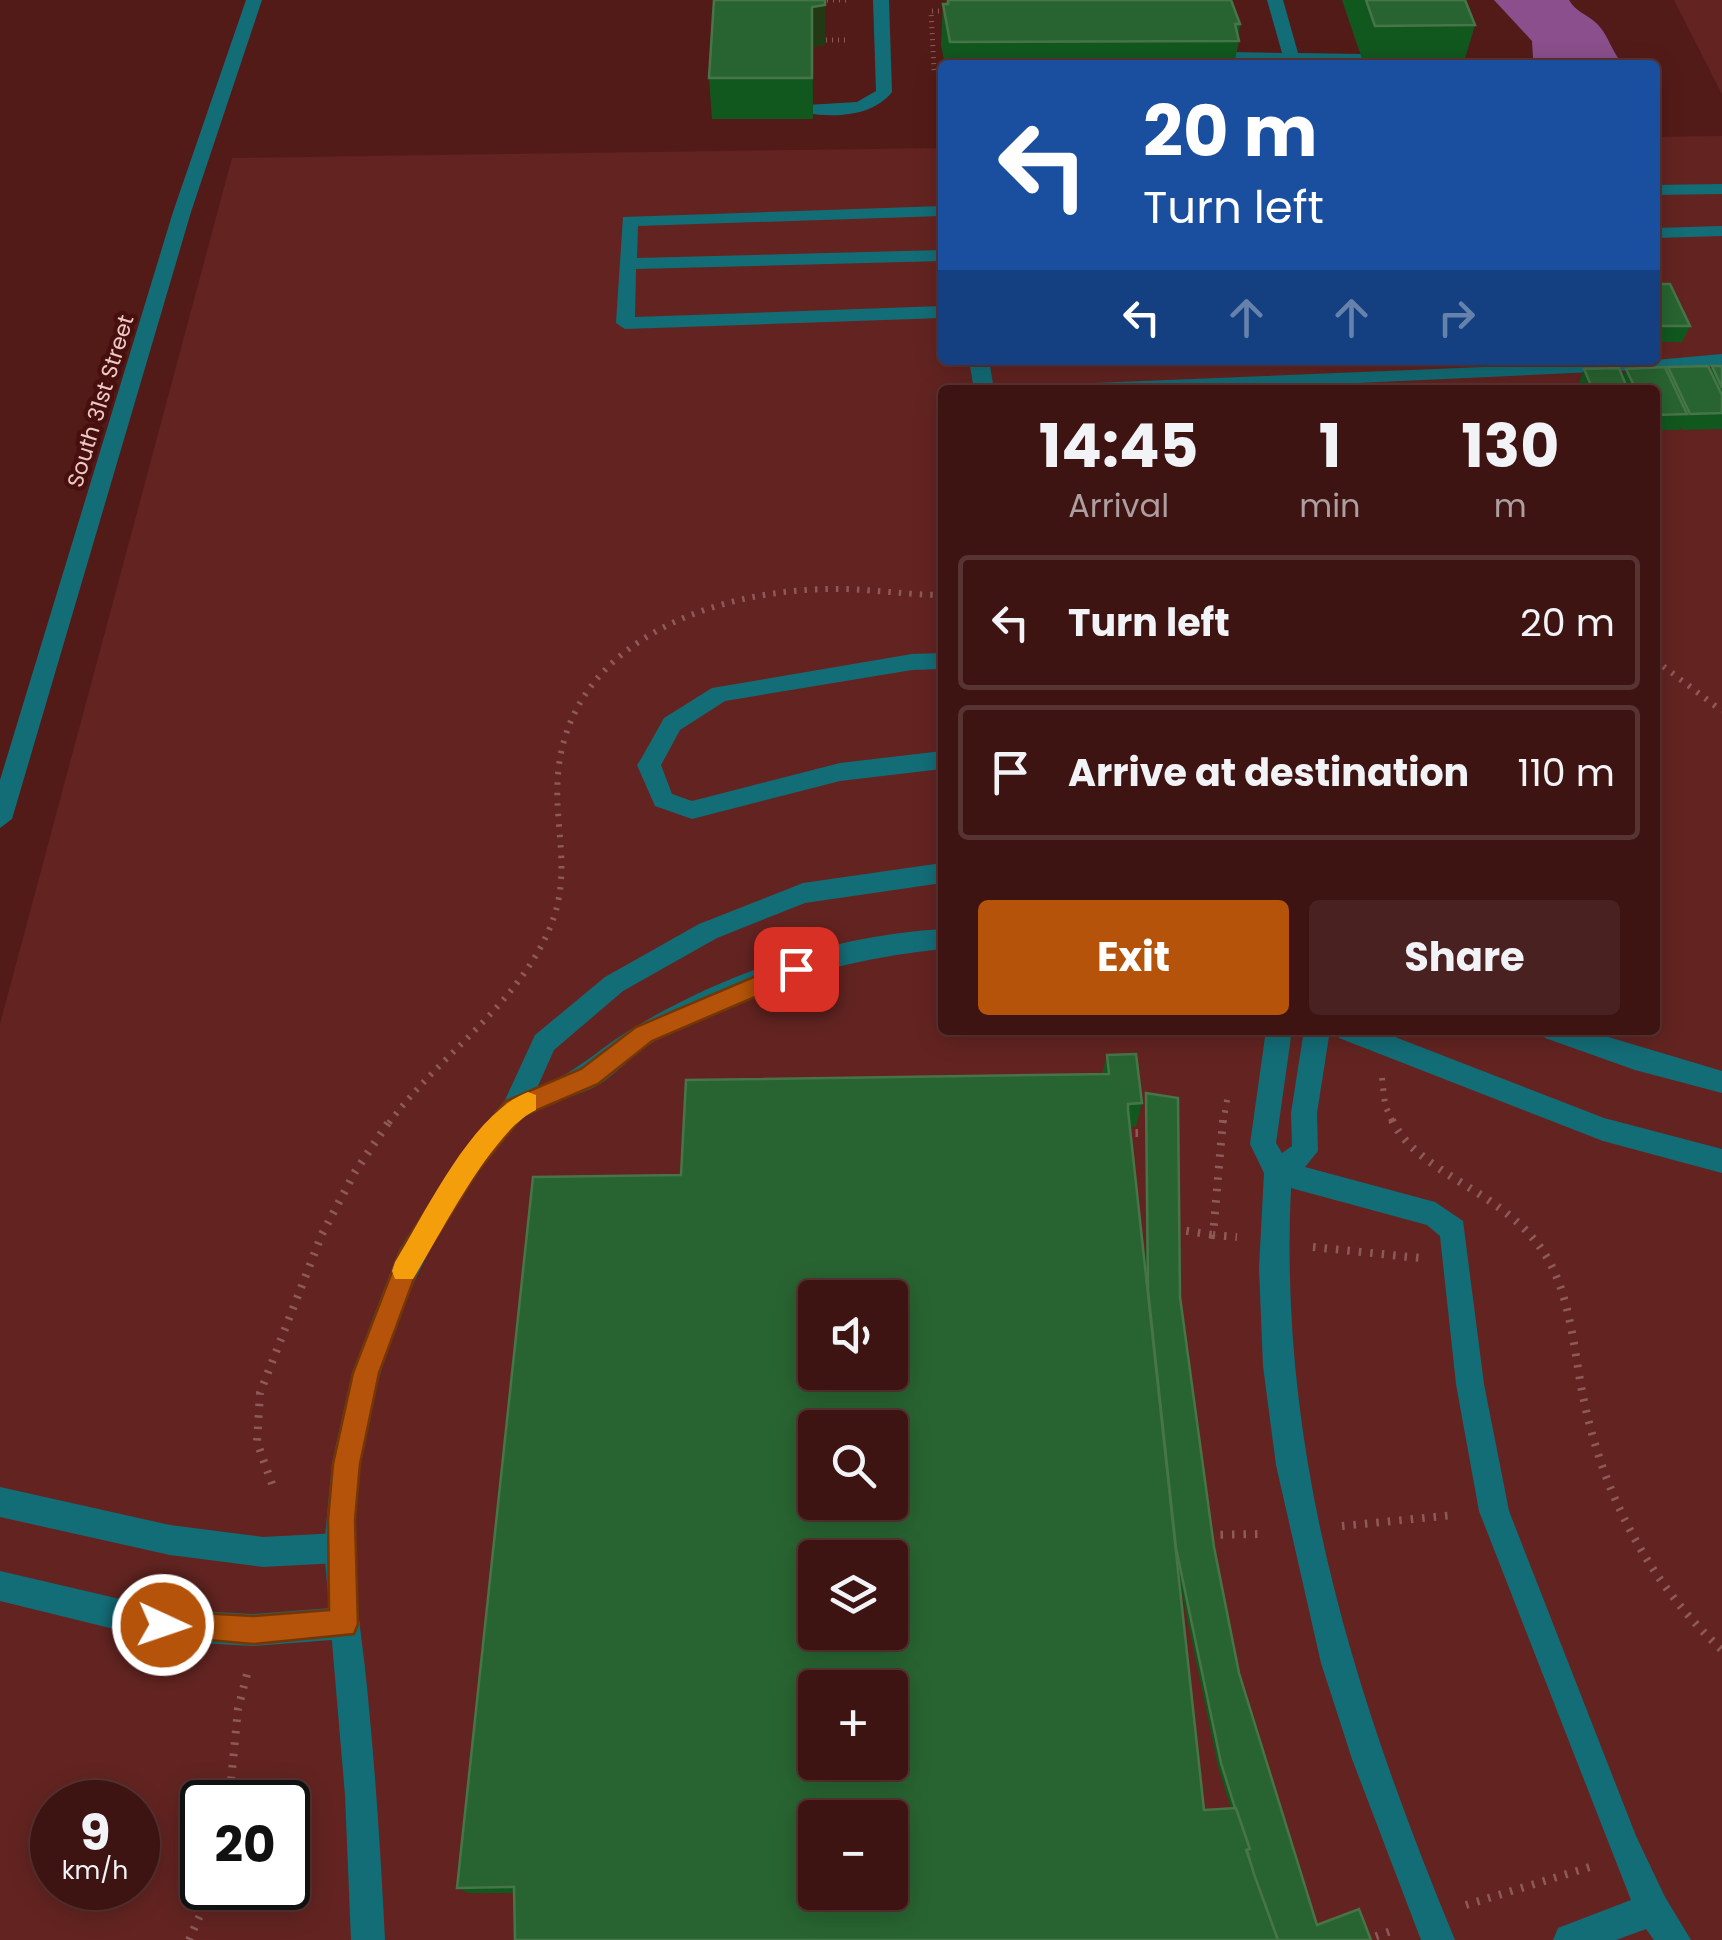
<!DOCTYPE html>
<html lang="en">
<head>
<meta charset="utf-8">
<style>
	body { margin:0; font-family:Poppins,sans-serif; background:#492120; color:#f1f3f6; height:100vh; display:flex; flex-direction:column; font-size:38px; white-space:nowrap }
	* { box-sizing:border-box; margin:0 }
	p { font-size:32px; color:#ad9e9f }
	.icon { flex:none; width:55px; height:55px; fill:none; stroke:currentColor; stroke-width:2; stroke-linecap:round; stroke-linejoin:round }
	.map { position:relative; flex:1; overflow:hidden }
	.details { position:absolute; left:938px; top:385px; width:722px; height:650px; display:flex; flex-direction:column; background:#3e1412; border-radius:10px; box-shadow:0 5px 25px #0003,0 0 0 2px #573332 }
	.details>* { flex:none }
	.top-card { position:absolute; left:938px; top:60px; width:722px; height:305px; border-radius:10px; box-shadow:0 5px 25px #0003,0 0 0 2px #573332; background:#1a4fa0; color:#fff; overflow:hidden }
	.controls { position:absolute; left:798px; top:1280px; display:grid; gap:20px }
	.controls a { display:grid; place-items:center; width:110px; height:110px; border-radius:10px; background:#3e1412; box-shadow:0 5px 25px #0003,0 0 0 2px #573332; font-size:50px }
	.speed { position:absolute; left:30px; top:1780px; display:flex; gap:20px; font-size:50px; font-weight:700; text-align:center }
	.speed>* { display:grid; place-content:center; width:130px; height:130px; border-radius:50%; background:#3e1412; box-shadow:0 5px 25px #0003,0 0 0 2px #573332; line-height:1 }
	.speed small { font-size:25px; font-weight:400 }
	.speed .limit { border:5px solid #111; border-radius:15px; background:#fff; color:#111 }
	.pin { position:absolute; display:grid; place-items:center; width:85px; height:85px; color:#fff; margin:-42px; border-radius:20px; box-shadow:0 5px 15px #0006 }
	.me { position:absolute; width:110px; margin:-55px; rotate:93deg; stroke-linejoin:round; filter:drop-shadow(0 0 8px #0008) }
	.turn { display:flex; align-items:center; gap:35px; height:210px; padding:0 40px; font-size:45px }
	.turn .icon { width:130px; height:130px; stroke-width:2.5 }
	.turn b { display:block; font-size:70px; line-height:85px }
	.lanes { display:flex; align-items:center; height:95px; padding:0 40px; background:#0003; justify-content:center; gap:50px; direction:ltr }
	.lanes .off { opacity:.35 }
	.eta { display:flex; justify-content:space-evenly; align-items:center; height:170px; text-align:center }
	.eta b { font-size:60px; font-weight:700; line-height:70px }
	.button { display:flex; gap:20px; margin-top:auto; padding:20px 40px }
	.button a { flex:1; height:115px; border-radius:10px; background:#b45309; color:#fff; font-size:40px; font-weight:700; line-height:115px; text-align:center }
	.button a+a { background:#492120; color:#f1f3f6 }
	ul { padding:0; list-style:none }
	li { display:flex; align-items:center; gap:30px; height:135px; margin:0 20px 15px; padding:0 20px; border:5px solid #573332; border-radius:10px }
	li div { flex:1 }
	li b { display:block; font-size:38px }
	li em { font-style:normal }
	.map>svg:first-child { display:block }
	.built { fill:#632421; fill-rule:evenodd }
	.water { fill:#8a4f8c }
	.lines { fill:none; stroke-linecap:round; stroke-linejoin:round }
	.path-far2 { stroke:#8c5b58; stroke-width:5; stroke-dasharray:1 5; stroke-linecap:butt }
	.path-far1 { stroke:#8c5b58; stroke-width:6; stroke-dasharray:2.5 8; stroke-linecap:butt }
	.path { stroke:#8c5b58; stroke-width:8; stroke-dasharray:2.5 9; stroke-linecap:butt }
	.service { fill:#136d77; fill-rule:evenodd }
	.minor { fill:#136d77; fill-rule:evenodd }
	.wall { fill:#11581f; fill-rule:evenodd }
	.shaded-wall { fill:#213a15 }
	.building { fill:#286431; stroke:#477448; stroke-width:2.5; fill-rule:evenodd }
	.route { fill:#b45309; stroke:#753606; stroke-width:2.5 }
	.slow { fill:#f59e0b }
	.labels { text-anchor:middle; stroke-width:9; stroke-linejoin:round; paint-order:stroke }
	.far-street-label { font-size:22px; fill:#edc9c5; stroke:#47100e }
</style>
</head>
<body>
<div class="map">
<svg width="1722" height="1940" viewBox="0 0 1722 1940">
	<rect width="100%" height="100%" fill="#531b18"/>
	<g class="built">
		<polygon points="1674,0 1722,0 1722,94"/>
		<path d="M1722 136V1940H0V1024L232 158 942 148V360H1655V137ZM942 390H1655V1030H942ZM815 1298H890V1372H815ZM815 1428H890V1502H815ZM815 1558H890V1632H815ZM815 1688H890V1762H815ZM52 1802H138V1888H52ZM202 1802H288V1888H202ZM815 1818H890V1892H815Z"/>
	</g>
	<path class="water" d="M1494 0H1569C1576 12 1585 13 1595 22 1609 34 1611 52 1624 65H1540L1533 58 1532 41Z"/>
	<g class="lines">
		<g class="path-far2">
			<polyline points="821,0 848,0"/>
			<polyline points="826,40 849,40"/>
			<polyline points="934,70 931,11 950,11"/>
		</g>
		<g class="path-far1">
			<polyline points="1655,660 1722,711"/>
			<polyline points="1382,1078 1385,1105 1393,1123"/>
			<path d="M389 1123C439 1055 514 1009 549 930 575 870 551 825 559 765 576 638 717 591 828 589 866 588 904 595 942 595"/>
			<polyline points="1223,1123 1228,1095"/>
		</g>
		<g class="path">
			<polyline points="1223,1120 1213,1235 1237,1237"/>
			<path d="M1392 1120C1419 1177 1510 1191 1549 1261 1572 1303 1574 1354 1584 1401 1604 1496 1650 1584 1722 1650"/>
			<polyline points="1124,1133 1143,1133"/>
			<polyline points="1175,1229 1213,1235"/>
			<polyline points="1313,1247 1420,1258"/>
			<polyline points="272,1484 257,1442 260,1393 322,1234 355,1172 390,1120"/>
			<polyline points="1342,1526 1454,1515"/>
			<polyline points="1209,1535 1262,1534"/>
			<polyline points="229,1802 238,1709 248,1670"/>
			<polyline points="1466,1905 1593,1866"/>
			<polyline points="189,1940 212,1888"/>
			<polyline points="1365,1940 1391,1931"/>
		</g>
		<g class="service">
			<path d="M873 0H889L892 92C873 116 836 118 807 113V105L857 102 876 91Z"/>
			<polygon points="1267,0 1283,0 1298,53 1362,54 1370,59 1362,64 1224,60 1222,57 1230,52 1282,53"/>
			<polygon points="1722,184 1722,194 1655,195 1655,185"/>
			<polygon points="942,206 942,216 638,226 637,258 942,250 942,261 636,269 635,317 942,306 942,318 625,329 616,323 623,217"/>
			<polygon points="1722,226 1722,236 1655,238 1655,228"/>
			<polygon points="1722,354 1722,366 1207,390 1059,390 1069,384 1655,360"/>
			<polygon points="969,360 989,360 994,390 974,390"/>
			<polygon points="942,653 942,669 912,670 725,701 680,730 661,765 672,794 692,801 840,763 942,751 942,769 840,781 692,819 655,806 637,765 641,759 664,718 712,688 912,654"/>
			<path d="M1266 1030H1292L1276 1143 1282 1153 1292 1146 1291 1113 1304 1030H1330L1317 1113 1318 1151 1305 1167 1435 1202 1463 1221 1484 1384 1509 1511 1636 1836 1665 1897 1691 1940H1654L1646 1929 1616 1940H1553L1558 1928 1631 1900 1479 1511 1456 1384 1440 1236 1427 1225 1291 1188C1278 1455 1354 1696 1455 1940H1421L1352 1759 1321 1663 1276 1465 1263 1366 1259 1268 1264 1173 1250 1144Z"/>
			<polygon points="0,1487 170,1525 263,1537 339,1533 350,1537 354,1548 350,1559 339,1563 263,1567 170,1555 0,1517"/>
			<polygon points="0,1571 163,1609 253,1614 344,1607 355,1612 360,1623 355,1634 344,1639 253,1646 163,1641 0,1601"/>
		</g>
		<g class="minor">
			<polygon points="246,0 262,0 191,212 12,819 0,828 0,780 173,212"/>
			<path d="M942 863V883L805 903 717 938 623 991 554 1050 537 1088C582 1070 597 1049 635 1027 727 972 836 935 942 929V949C840 960 738 988 650 1044 633 1055 620 1070 603 1082 580 1098 540 1101 521 1120 418 1226 354 1401 354 1548 354 1597 364 1649 368 1698 376 1779 381 1859 385 1940H351L345 1795 324 1548 332 1463 352 1373 399 1250 461 1154 505 1100 535 1035 605 977 699 924 803 883Z"/>
			<polygon points="1335,1030 1377,1030 1604,1118 1722,1149 1722,1173 1603,1141 1339,1038"/>
			<polygon points="1541,1030 1585,1030 1722,1071 1722,1093 1635,1070 1545,1038"/>
		</g>
	</g>
	<g class="wall">
		<polygon points="714,0 825,45 813,47 813,119 712,119 709,78"/>
		<polygon points="947,0 1231,0 1240,24 1238,36 1239,41 1234,65 945,65 941,45 943,4 946,4"/>
		<polygon points="1342,0 1465,0 1475,25 1463,65 1364,65"/>
		<polygon points="1655,284 1690,326 1682,342 1655,342"/>
		<polygon points="1712,366 1722,366 1722,429 1682,430 1681,427 1679,430 1655,430 1655,390 1580,390 1578,385 1584,369 1623,377 1626,369 1667,370 1668,367 1710,370"/>
		<path d="M1107 1055 1142 1103 1136 1126 1130 1127 1146 1270 1145 1100 1146 1093 1180 1297 1214 1547 1239 1673 1317 1925 1371 1940 514 1893H469L457 1888 681 1175 1102 1074ZM1179 1579 1218 1766 1231 1808 1204 1810Z"/>
	</g>
	<polygon class="shaded-wall" points="825,0 825,45 813,47 813,119 812,7"/>
	<g class="building">
		<polygon points="714,0 825,0 825,5 812,7 812,78 709,78"/>
		<polygon points="948,0 1231,0 1240,24 1235,24 1239,41 950,42 943,4 948,4"/>
		<polygon points="1366,0 1465,0 1475,25 1375,26"/>
		<polygon points="1655,284 1670,284 1690,326 1655,326"/>
		<polygon points="1708,366 1722,395 1722,413 1690,414 1668,367"/>
		<polygon points="1712,366 1722,366 1722,388"/>
		<polygon points="1665,367 1687,414 1655,415 1655,390 1636,390 1626,369"/>
		<polygon points="1619,368 1628,390 1593,390 1584,369"/>
		<path d="M1136 1054 1142 1103 1128 1104V1110L1204 1810 1236 1808 1250 1849 1246 1850 1278 1940H515L514 1887 457 1888 533 1177 681 1175 686 1080 1109 1074 1107 1055ZM815 1298H890V1372H815ZM815 1428H890V1502H815ZM815 1558H890V1632H815ZM815 1688H890V1762H815ZM815 1818H890V1892H815Z"/>
		<polygon points="1146,1093 1178,1098 1180,1297 1214,1547 1239,1673 1317,1925 1359,1909 1371,1940 1278,1940 1254,1874 1247,1850 1250,1849 1236,1808 1235,1808 1221,1763 1176,1548 1148,1290"/>
	</g>
	<polygon class="route" points="796,959 804,962 804,976 652,1041 598,1084 523,1116 478,1171 419,1265 379,1373 360,1464 355,1520 358,1624 354,1634 253,1644 153,1635 149,1625 153,1615 163,1611 253,1616 329,1610 328,1520 333,1464 353,1373 400,1251 461,1155 506,1101 581,1069 636,1027"/>
	<path class="slow" d="M528 1092 536 1095V1110C493 1129 439 1237 413 1279H395L392 1271 395 1262C426 1212 472 1113 528 1092Z"/>
	<g class="labels">
		<g class="far-street-label">
			<text transform="translate(100 401) rotate(-73)" y="8">South 31st Street</text>
		</g>
	</g>
</svg>
<div class="controls">
<a><svg class="icon" aria-label="sound" viewBox="0 0 24 24"><path d="M4 9h4l5-4v14l-5-4H4zM17 9q2 3 0 6"/></svg></a>
<a><svg class="icon" aria-label="search" viewBox="0 0 24 24"><circle cx="10" cy="10" r="6"/><path d="M15 15l6 6"/></svg></a>
<a><svg class="icon" aria-label="layers" viewBox="0 0 24 24"><path d="M12 4l9 5-9 5-9-5zM3 14l9 5 9-5"/></svg></a>
<a>+</a>
<a>−</a>
</div>
<div class="speed"><div>9<small>km/h</small></div><div class="limit">20</div></div>
<div class="pin" style="left:796px;top:969px;background:#d93025"><svg class="icon" aria-label="arrive" viewBox="0 0 24 24"><path d="M6 21V4h12l-3 4 3 4H6"/></svg></div>
<svg class="me" style="left:163px;top:1625px" viewBox="-20 -20 40 40"><circle r="17" fill="#b45309" stroke="#fff" stroke-width="3"/><path d="M0-11L8 9 0 5-8 9z" fill="#fff"/></svg>
<div class="top-card">
<div class="turn"><svg class="icon" aria-label="left" viewBox="0 0 24 24"><path d="M17 20v-9H6M10 6l-5 5 5 5"/></svg><div><b>20 m</b>Turn left</div></div>
<div class="lanes"><svg class="icon" aria-label="left" viewBox="0 0 24 24"><path d="M17 20v-9H6M10 6l-5 5 5 5"/></svg><svg class="icon off" aria-label="ahead" viewBox="0 0 24 24"><path d="M12 20V5M6 11l6-6 6 6"/></svg><svg class="icon off" aria-label="ahead" viewBox="0 0 24 24"><path d="M12 20V5M6 11l6-6 6 6"/></svg><svg class="icon off" aria-label="right" viewBox="0 0 24 24"><path d="M7 20v-9h11M14 6l5 5-5 5"/></svg></div>
</div>
<section class="details">
<div class="eta">
<div><b>14:45</b><p>Arrival</p></div>
<div><b>1</b><p>min</p></div>
<div><b>130</b><p>m</p></div>
</div>
<ul>
<li><svg class="icon" aria-label="left" viewBox="0 0 24 24"><path d="M17 20v-9H6M10 6l-5 5 5 5"/></svg><div><b>Turn left</b></div><em>20 m</em></li>
<li><svg class="icon" aria-label="arrive" viewBox="0 0 24 24"><path d="M6 21V4h12l-3 4 3 4H6"/></svg><div><b>Arrive at destination</b></div><em>110 m</em></li>
</ul>
<div class="button"><a>Exit</a><a>Share</a></div>
</section>
</div>
</body>
</html>
